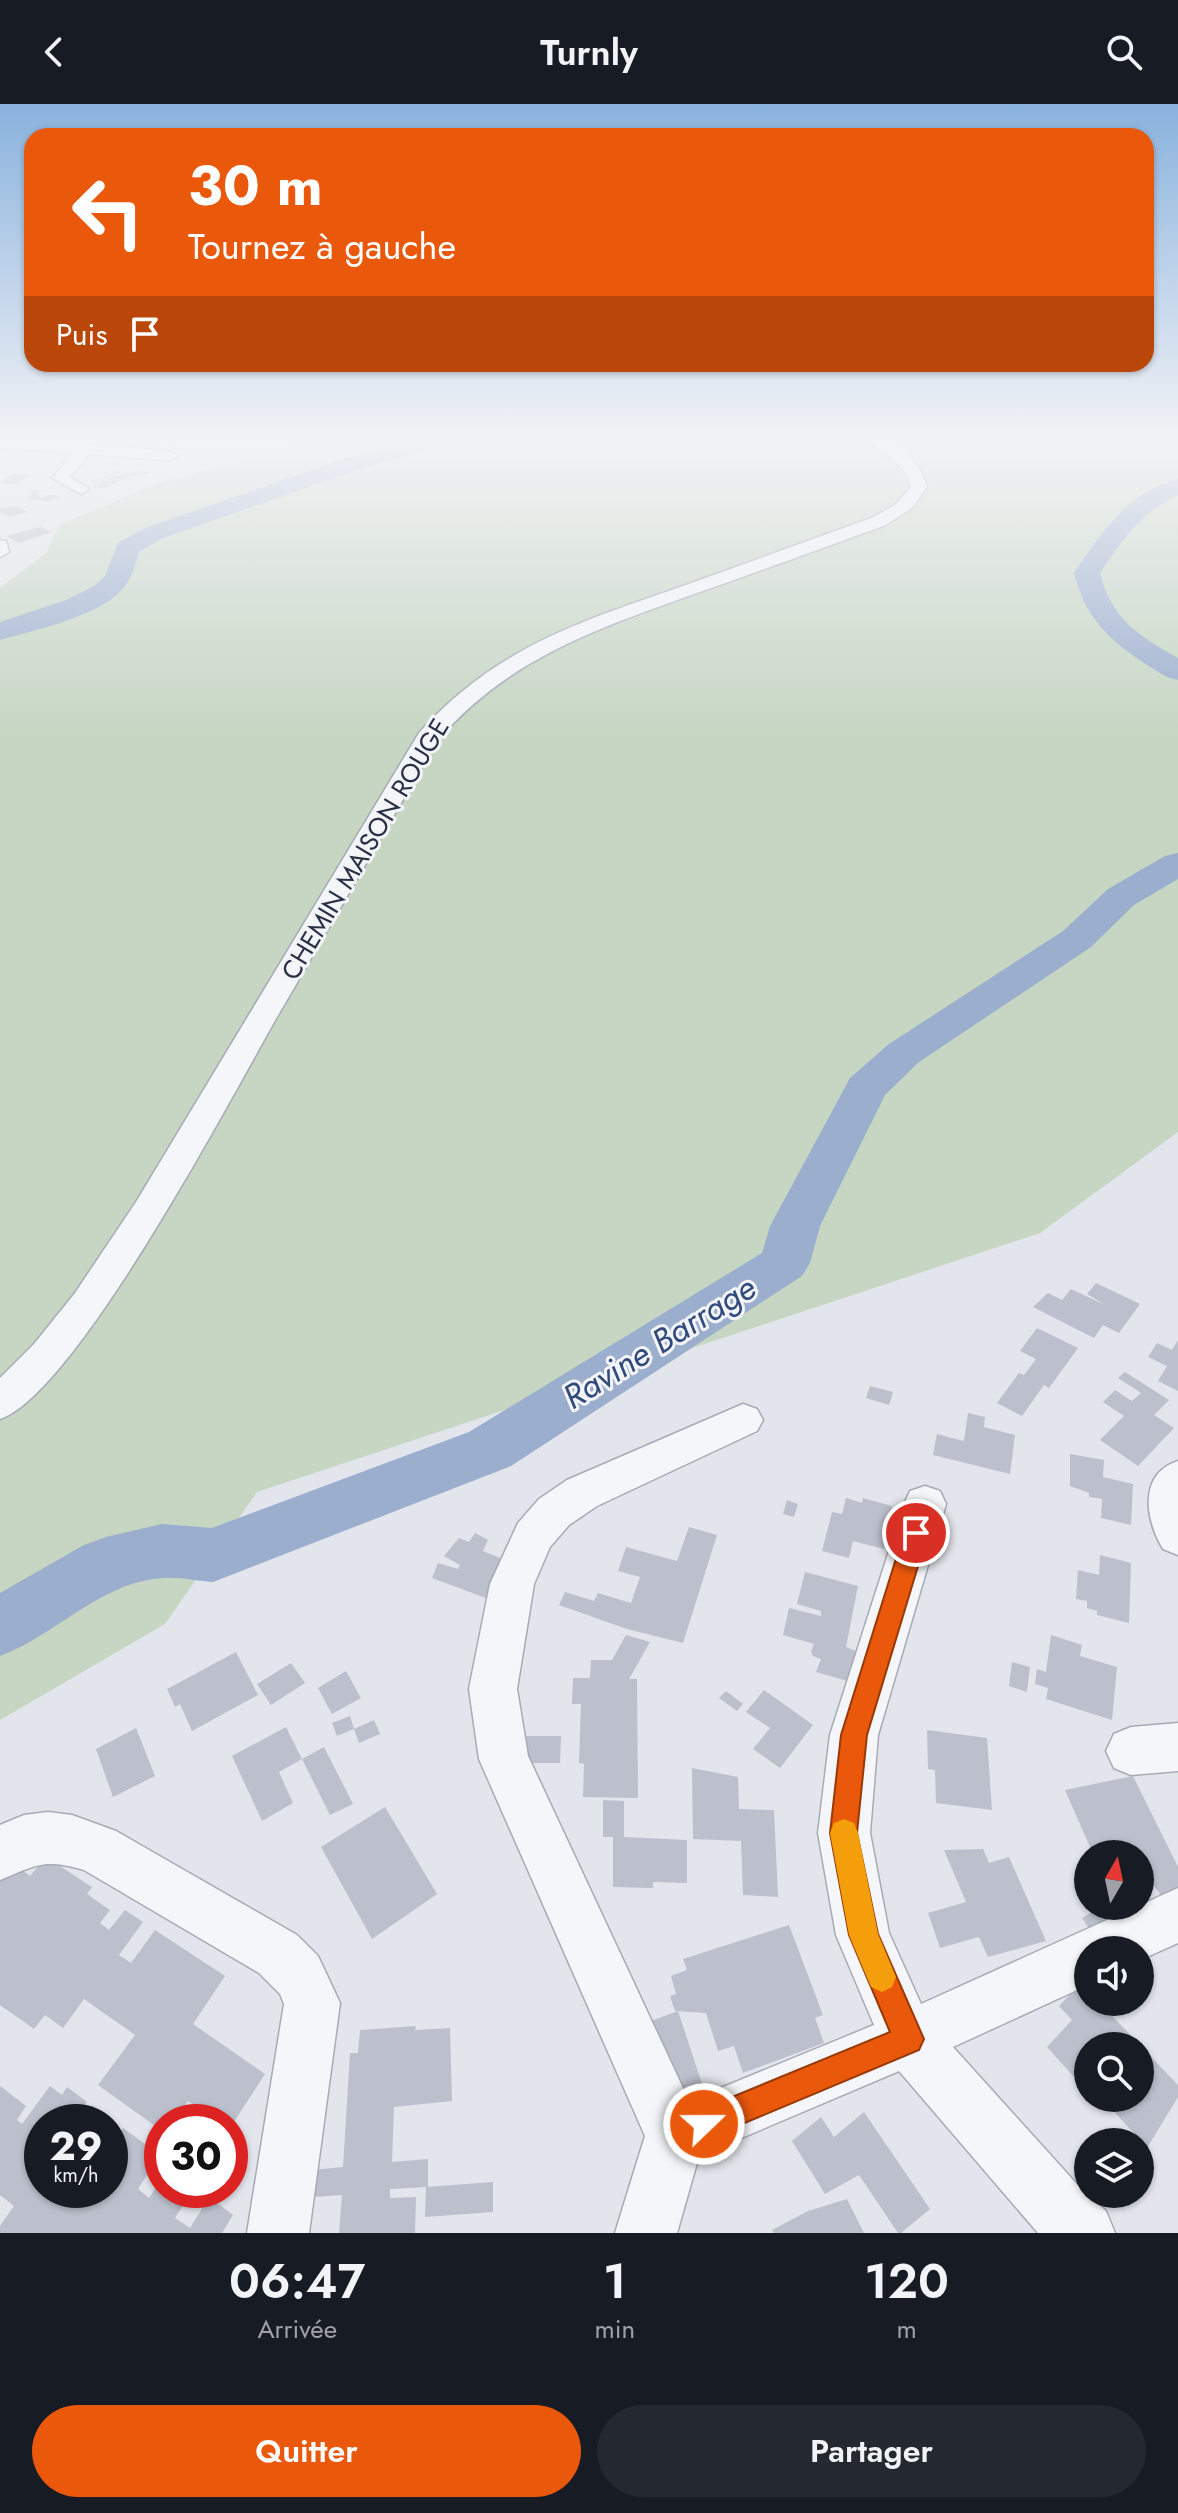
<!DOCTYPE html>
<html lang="fr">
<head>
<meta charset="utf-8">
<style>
	body { margin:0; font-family:Jost,sans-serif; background:#242831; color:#f1f3f6; height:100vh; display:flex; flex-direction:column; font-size:30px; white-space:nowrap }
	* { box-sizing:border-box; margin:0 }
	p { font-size:26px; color:#9ea1a6 }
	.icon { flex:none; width:44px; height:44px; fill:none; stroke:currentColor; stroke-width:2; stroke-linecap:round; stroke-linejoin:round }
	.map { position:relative; height:2129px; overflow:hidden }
	.sheet { display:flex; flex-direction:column; background:#171b24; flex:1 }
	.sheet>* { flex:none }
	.hud { position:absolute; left:24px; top:24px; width:1130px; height:244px; border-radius:24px; box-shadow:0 2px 6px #0004; background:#ea580c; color:#fff; overflow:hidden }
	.needle { width:52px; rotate:9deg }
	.tools { position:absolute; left:1074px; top:1736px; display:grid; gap:16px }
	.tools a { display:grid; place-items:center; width:80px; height:80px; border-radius:50%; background:#171b24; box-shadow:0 2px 6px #0004; font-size:40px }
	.speed { position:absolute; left:24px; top:2000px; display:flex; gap:16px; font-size:40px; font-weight:700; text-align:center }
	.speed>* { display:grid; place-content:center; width:104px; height:104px; border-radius:50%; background:#171b24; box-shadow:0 2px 6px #0004; line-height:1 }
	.speed small { font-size:20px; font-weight:400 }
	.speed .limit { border:12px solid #d22; background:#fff; color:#111 }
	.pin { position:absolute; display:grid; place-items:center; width:68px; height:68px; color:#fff; margin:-34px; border:4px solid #fff; border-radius:50%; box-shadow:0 2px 8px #0007 }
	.me { position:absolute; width:88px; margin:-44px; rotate:68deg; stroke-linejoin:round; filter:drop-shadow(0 0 6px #0008) }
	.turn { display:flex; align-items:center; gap:28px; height:168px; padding:0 32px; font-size:36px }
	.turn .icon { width:104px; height:104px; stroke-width:2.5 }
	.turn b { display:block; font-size:56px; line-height:68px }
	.then { display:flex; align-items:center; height:76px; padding:0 32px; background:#0003; gap:16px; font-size:30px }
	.eta { display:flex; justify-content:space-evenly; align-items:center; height:136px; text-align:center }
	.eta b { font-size:48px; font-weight:600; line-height:56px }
	.button { display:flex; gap:16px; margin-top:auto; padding:16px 32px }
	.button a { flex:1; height:92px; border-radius:48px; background:#ea580c; color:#fff; font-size:32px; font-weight:600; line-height:92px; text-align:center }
	.button a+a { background:#242831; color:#f1f3f6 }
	header { display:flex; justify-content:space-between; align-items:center; height:104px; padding:0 32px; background:#171b24; font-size:36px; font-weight:600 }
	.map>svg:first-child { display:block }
	.green { fill:#c6d6c3 }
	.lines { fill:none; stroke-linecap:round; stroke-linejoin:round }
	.river { fill:#9baecd; fill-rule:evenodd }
	.building { fill:#bcc0cc }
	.minor-casing { stroke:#a7abb6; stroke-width:3 }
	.path { stroke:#c0c3ca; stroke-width:3; stroke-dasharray:3 3; stroke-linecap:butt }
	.minor { fill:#f5f6f9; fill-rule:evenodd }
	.route { fill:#ea580c; stroke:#983908; stroke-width:2 }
	.slow { fill:#f59e0b }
	.labels { text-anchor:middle; stroke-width:6; stroke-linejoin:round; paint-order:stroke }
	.far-street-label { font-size:26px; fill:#293045; stroke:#f2f4f8 }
	.water-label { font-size:34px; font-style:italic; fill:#304a7c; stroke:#f2f4f8 }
</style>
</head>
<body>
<header><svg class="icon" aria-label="back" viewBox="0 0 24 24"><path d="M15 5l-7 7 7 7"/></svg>Turnly<svg class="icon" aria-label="search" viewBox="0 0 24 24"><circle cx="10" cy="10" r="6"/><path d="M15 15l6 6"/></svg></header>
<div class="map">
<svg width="1178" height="2129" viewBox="0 0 1178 2129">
	<rect width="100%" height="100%" fill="#e2e5eb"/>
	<polygon class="green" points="313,334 1178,334 1178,1028 1040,1129 257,1388 165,1520 0,1616 0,484 46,449 59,421 151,382"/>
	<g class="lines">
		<g class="river">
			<path d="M417 334H452L449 339 360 365 163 434 139 448C135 462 131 476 121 487 97 512 33 527 0 536V518L66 496 94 482 105 472 118 439 145 424 344 355Z"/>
			<path d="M1178 375V391C1141 408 1122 436 1100 469 1112 516 1138 531 1178 554V576L1167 573C1123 547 1086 522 1074 469 1101 429 1128 388 1178 375Z"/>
			<path d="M1178 749V775L1134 801 1091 843 919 958 885 991 820 1122 810 1159 802 1172 511 1362 213 1478C197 1477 179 1473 163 1474 102 1477 55 1532 0 1552V1489L84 1441 106 1433 162 1420 212 1424 469 1328 762 1149 770 1122 850 974 889 940 1063 827 1108 785 1165 752Z"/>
		</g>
	</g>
	<g class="building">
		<polygon points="125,335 148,338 145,339 189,345 184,348 164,342 145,343 132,338 104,342 94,339 118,339"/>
		<polygon points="142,367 153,369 128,372 108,383 93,384 114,372"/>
		<polygon points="13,370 30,371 16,380 0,379"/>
		<polygon points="33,386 43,387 36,390 41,394 49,391 59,393 47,398 26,394 33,390 27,390"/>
		<polygon points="9,403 20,404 28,408 10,413 0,409 0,405"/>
		<polygon points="41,423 52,428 19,439 6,432"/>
		<polygon points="1096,1179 1140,1200 1119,1229 1103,1221 1094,1234 1033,1203 1048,1189 1062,1196 1071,1185 1105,1201 1087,1190"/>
		<polygon points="1037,1224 1078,1244 1049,1284 1044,1281 1022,1312 997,1299 1019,1269 1024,1271 1036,1255 1020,1247"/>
		<polygon points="1178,1236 1178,1287 1158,1277 1167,1262 1148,1253 1157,1239 1172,1246"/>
		<polygon points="1125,1268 1169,1296 1154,1311 1174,1324 1138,1362 1100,1336 1124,1312 1103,1298 1115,1286 1132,1297 1141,1289 1118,1274"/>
		<polygon points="870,1282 893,1288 889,1301 866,1294"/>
		<polygon points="968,1309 985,1313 984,1323 1015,1331 1010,1370 933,1351 937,1330 964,1337"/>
		<polygon points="1070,1350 1104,1356 1103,1373 1133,1380 1131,1421 1101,1414 1102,1395 1089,1393 1089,1389 1070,1382"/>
		<polygon points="846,1394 862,1399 863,1394 892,1402 884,1445 853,1437 849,1454 822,1447 832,1408 842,1410"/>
		<polygon points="787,1396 798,1400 794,1413 783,1410"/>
		<polygon points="689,1423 717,1431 683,1539 627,1525 559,1501 565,1488 594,1497 598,1489 631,1499 640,1473 618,1467 626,1443 677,1457"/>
		<polygon points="475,1429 488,1436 483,1447 510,1458 494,1497 432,1474 438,1459 458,1465 460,1461 444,1452 459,1434 469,1438"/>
		<polygon points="1100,1451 1131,1459 1129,1519 1097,1511 1097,1507 1087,1504 1087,1497 1076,1495 1078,1466 1099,1471"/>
		<polygon points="805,1468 858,1482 846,1543 863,1550 851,1578 816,1568 821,1555 813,1552 811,1547 814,1540 783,1531 789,1504 821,1512 821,1507 797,1500"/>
		<polygon points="626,1531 650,1538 629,1575 637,1575 638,1694 583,1693 584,1660 579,1659 581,1600 572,1600 573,1574 590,1574 591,1556 612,1556"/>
		<polygon points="1051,1531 1082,1541 1080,1552 1117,1563 1112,1616 1046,1595 1048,1584 1035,1580 1037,1565 1046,1568"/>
		<polygon points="236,1548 258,1591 192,1627 180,1600 175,1603 167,1585"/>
		<polygon points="1012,1558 1030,1563 1027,1588 1009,1582"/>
		<polygon points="291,1559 305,1579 271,1601 257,1580"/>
		<polygon points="346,1567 361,1594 332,1610 318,1584"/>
		<polygon points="764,1586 813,1621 780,1664 753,1645 770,1624 746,1608"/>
		<polygon points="726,1587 743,1600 737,1607 719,1594"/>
		<polygon points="350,1612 354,1625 337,1632 332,1619"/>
		<polygon points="374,1616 380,1630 359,1639 354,1625"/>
		<polygon points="286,1623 302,1655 279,1668 293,1699 262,1717 232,1652"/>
		<polygon points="136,1624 155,1672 113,1693 96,1645"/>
		<polygon points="927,1626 987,1634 992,1706 936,1699 935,1666 928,1665"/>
		<polygon points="526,1632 561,1632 560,1659 525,1659"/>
		<polygon points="324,1643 353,1700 330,1711 302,1655"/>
		<polygon points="692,1664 738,1673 739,1705 774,1706 778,1793 743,1791 741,1737 693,1735"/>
		<polygon points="1133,1672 1178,1763 1178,1797 1169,1802 1148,1774 1140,1775 1140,1750 1093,1750 1065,1686"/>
		<polygon points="603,1696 624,1697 624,1733 687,1736 687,1779 653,1778 653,1784 613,1783 613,1733 603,1733"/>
		<polygon points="385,1703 437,1790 372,1835 321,1743"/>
		<polygon points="983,1745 989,1759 1009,1753 1046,1837 988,1853 979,1833 940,1844 928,1809 966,1798 944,1746"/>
		<polygon points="46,1753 92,1783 87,1790 110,1806 100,1819 109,1826 125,1806 143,1818 119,1851 131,1859 155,1826 225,1872 193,1920 265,1970 230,2024 230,2018 219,2018 188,1997 173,2018 162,2018 162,2027 98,1981 135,1931 84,1895 63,1924 45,1911 34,1925 0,1901 0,1778 15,1761 30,1772"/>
		<polygon points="1140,1789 1155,1810 1100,1841 1082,1814 1103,1802 1140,1802"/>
		<polygon points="789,1821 823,1911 815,1914 824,1939 743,1969 734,1942 718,1947 706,1909 675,1907 670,1892 676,1890 671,1872 687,1866 683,1855"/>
		<polygon points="1081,1879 1088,1887 1088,1898 1099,1898 1178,1981 1178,1993 1147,2044 1102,1994 1140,1994 1140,1942 1088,1942 1088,1976 1082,1982 1047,1943 1072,1916 1059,1902"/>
		<polygon points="678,1907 702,1980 674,1988 651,1917"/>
		<polygon points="416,1922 415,1926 450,1924 452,1997 394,2003 392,2058 428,2055 428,2083 390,2085 390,2094 416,2093 415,2129 339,2129 342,2091 299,2094 301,2067 343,2063 350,1949 358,1949 360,1926"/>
		<polygon points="0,1982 26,2002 17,2016 22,2020 50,1982 62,1991 67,1983 87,1998 81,2006 97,2018 42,2018 42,2086 110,2086 110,2027 117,2032 123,2024 160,2051 138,2085 149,2094 162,2074 162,2086 194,2086 175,2114 190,2124 209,2093 233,2111 222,2129 0,2129 0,2122 14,2102 0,2091"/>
		<polygon points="864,2008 930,2105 901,2129 898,2129 859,2071 825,2090 792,2037 821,2013 834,2033"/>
		<polygon points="493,2078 493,2108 425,2113 426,2083"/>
		<polygon points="847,2095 864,2129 774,2129 772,2126 808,2107"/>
	</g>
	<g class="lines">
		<g class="minor-casing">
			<g id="minor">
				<polygon points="0,334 59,334 63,339 170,347 178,352 170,357 89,350 70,373 89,385 81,390 52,374 73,349 0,344"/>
				<path d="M864 334C896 334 917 351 927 383L913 403 886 421C823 444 760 467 697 489 597 525 508 554 437 637 382 731 328 826 273 920 229 998 74 1291 0 1315V1274L34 1240 75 1189 136 1098 419 629C495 544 579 518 683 482 747 459 810 436 874 413L896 400 911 383C903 355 883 351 864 334Z"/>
				<polygon points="0,436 6,437 9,448 0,453"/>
				<polygon points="743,1300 757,1305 763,1316 757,1327 597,1402 569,1421 550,1443 534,1480 517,1585 528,1652 689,1997 874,1921 836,1831 818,1729 830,1631 904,1400 910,1387 925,1382 940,1387 946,1400 878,1631 870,1729 889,1829 921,1900 1178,1784 1178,1839 1140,1856 1140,1846 1088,1846 1088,1881 953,1943 1084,2088 1106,2107 1115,2129 1038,2129 899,1967 699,2052 677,2129 615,2129 645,2032 479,1655 469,1585 490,1480 518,1419 539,1395 567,1376"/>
				<path d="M1178 1357V1451L1163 1445C1145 1415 1138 1370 1178 1357Z"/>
				<polygon points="1178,1619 1178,1667 1131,1671 1114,1664 1106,1647 1114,1630 1131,1623"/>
				<path d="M48 1708 72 1711 116 1727 297 1831 318 1852 340 1899 309 2129H247L284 1900 280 1890 259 1869 84 1766C44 1754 36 1761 0 1776V1721L24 1711Z"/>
			</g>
		</g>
		<polyline class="path" points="95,379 122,366"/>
		<use href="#minor" class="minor"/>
	</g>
	<linearGradient id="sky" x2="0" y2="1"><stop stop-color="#89b2dd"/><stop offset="0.53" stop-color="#f2f3f6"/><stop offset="1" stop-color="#f2f3f6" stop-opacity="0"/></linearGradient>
	<rect width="1178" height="632" fill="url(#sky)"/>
	<polygon class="route" points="916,1419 924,1422 928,1429 867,1631 857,1729 878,1830 924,1935 919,1946 704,2036 693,2031 688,2020 693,2009 890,1928 849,1831 830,1729 841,1631 904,1429 908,1422"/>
	<polygon class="slow" points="844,1715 854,1719 858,1729 878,1830 896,1873 892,1883 882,1888 871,1883 849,1831 830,1729 834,1719"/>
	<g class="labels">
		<g class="far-street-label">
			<text transform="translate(365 745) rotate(-59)" y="9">CHEMIN MAISON ROUGE</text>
		</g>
		<g class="water-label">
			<text transform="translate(659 1238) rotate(-32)" y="12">Ravine Barrage</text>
		</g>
	</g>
</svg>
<div class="tools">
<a><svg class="needle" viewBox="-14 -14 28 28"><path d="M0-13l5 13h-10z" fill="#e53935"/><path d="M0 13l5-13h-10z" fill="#9ea1a6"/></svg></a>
<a><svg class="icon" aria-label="sound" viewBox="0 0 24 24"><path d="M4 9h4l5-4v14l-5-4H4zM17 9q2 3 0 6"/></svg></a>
<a><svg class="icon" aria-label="search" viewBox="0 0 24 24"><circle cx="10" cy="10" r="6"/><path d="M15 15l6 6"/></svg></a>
<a><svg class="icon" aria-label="layers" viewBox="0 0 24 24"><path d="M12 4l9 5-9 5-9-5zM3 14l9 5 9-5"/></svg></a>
</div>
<div class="speed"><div>29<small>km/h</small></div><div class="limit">30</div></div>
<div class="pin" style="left:916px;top:1429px;background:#d93025"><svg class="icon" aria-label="arrive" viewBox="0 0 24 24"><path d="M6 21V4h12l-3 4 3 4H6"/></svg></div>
<svg class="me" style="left:704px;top:2020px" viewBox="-20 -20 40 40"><circle r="17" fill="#ea580c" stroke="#fff" stroke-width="3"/><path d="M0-11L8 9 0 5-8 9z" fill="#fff"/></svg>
<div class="hud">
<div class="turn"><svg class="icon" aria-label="left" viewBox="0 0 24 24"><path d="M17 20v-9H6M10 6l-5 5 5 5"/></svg><div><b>30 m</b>Tournez à gauche</div></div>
<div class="then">Puis<svg class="icon" aria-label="arrive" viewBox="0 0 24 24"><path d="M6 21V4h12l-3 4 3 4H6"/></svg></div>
</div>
</div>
<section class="sheet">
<div class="eta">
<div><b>06:47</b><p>Arrivée</p></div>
<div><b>1</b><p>min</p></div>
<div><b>120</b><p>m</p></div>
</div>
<div class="button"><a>Quitter</a><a>Partager</a></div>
</section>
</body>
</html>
